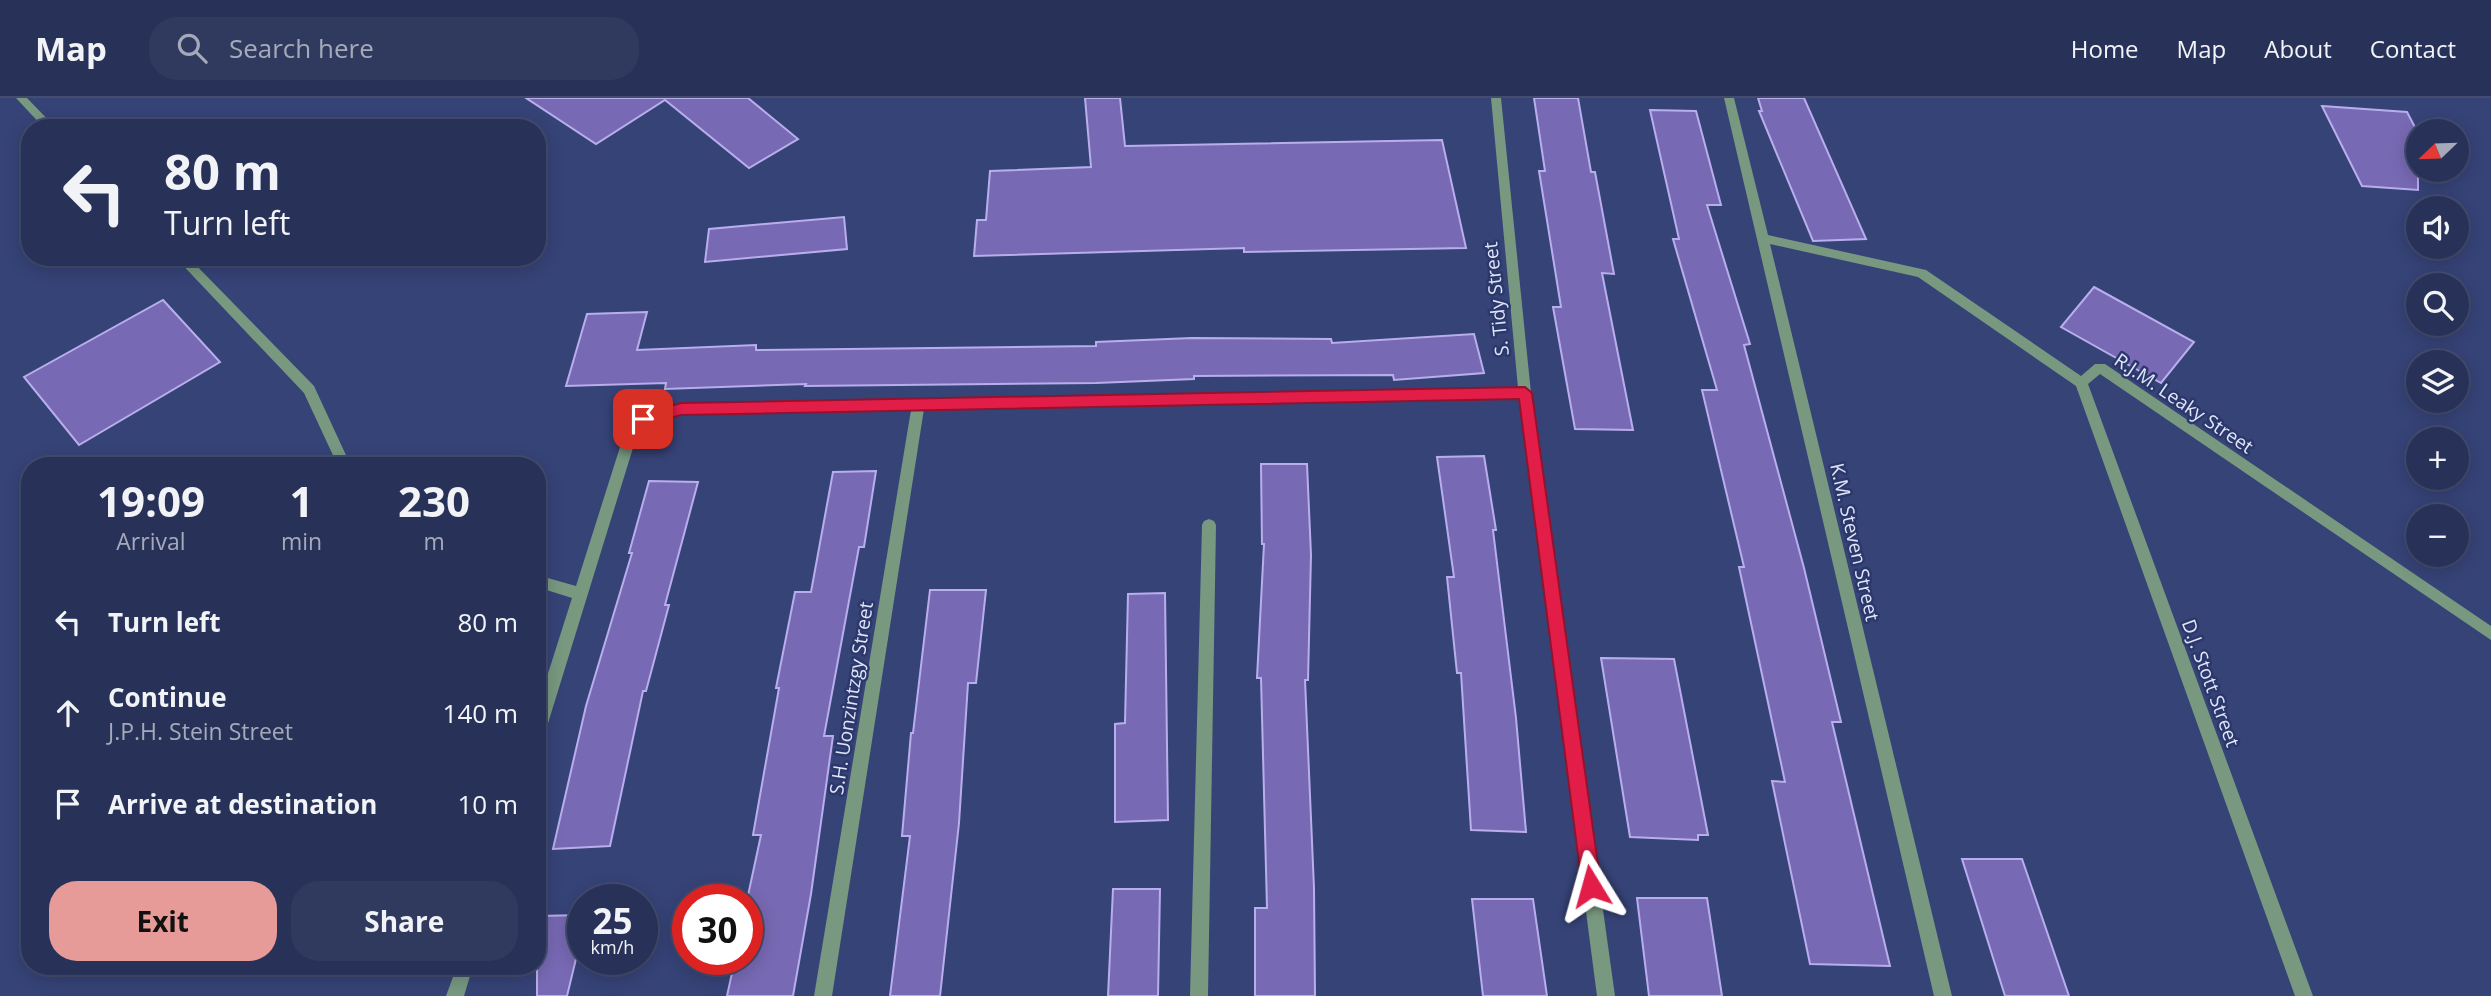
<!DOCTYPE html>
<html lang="en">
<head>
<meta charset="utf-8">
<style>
	body { margin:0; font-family:"Open Sans",sans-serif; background:#303a5f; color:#f1f3f6; height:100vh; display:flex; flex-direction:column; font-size:26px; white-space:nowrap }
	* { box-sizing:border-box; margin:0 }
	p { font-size:23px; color:#a5aaba }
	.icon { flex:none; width:38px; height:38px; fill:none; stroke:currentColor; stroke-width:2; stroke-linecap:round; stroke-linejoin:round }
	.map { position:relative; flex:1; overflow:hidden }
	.details { position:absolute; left:21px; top:359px; width:525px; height:518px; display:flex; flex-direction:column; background:#283259; border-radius:28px; box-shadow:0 4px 18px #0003,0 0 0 2px #444d6f }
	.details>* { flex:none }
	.guide { position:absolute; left:21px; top:21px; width:525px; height:147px; border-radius:28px; box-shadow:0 4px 18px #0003,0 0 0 2px #444d6f; background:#283259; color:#f1f3f6; overflow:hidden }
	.needle { width:46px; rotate:247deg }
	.tools { position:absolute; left:2406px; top:21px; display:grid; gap:14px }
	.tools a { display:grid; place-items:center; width:63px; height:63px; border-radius:50%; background:#283259; box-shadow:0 4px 18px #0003,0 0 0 2px #444d6f; font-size:35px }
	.speed { position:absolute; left:567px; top:786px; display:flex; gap:14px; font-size:35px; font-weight:700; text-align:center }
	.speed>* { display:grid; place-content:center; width:91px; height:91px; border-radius:50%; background:#283259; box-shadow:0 4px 18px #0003,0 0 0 2px #444d6f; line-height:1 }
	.speed small { font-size:18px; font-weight:400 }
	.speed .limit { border:10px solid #d22; background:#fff; color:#111 }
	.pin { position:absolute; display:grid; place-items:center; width:60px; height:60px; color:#fff; margin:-30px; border-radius:14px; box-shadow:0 4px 10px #0006 }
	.me { position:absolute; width:77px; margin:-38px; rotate:352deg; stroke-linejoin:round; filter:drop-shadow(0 0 5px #0008) }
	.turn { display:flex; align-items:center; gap:24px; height:147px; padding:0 28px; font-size:32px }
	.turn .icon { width:91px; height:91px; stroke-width:2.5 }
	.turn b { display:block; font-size:49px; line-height:60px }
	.eta { display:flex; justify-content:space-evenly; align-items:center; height:119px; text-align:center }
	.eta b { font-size:42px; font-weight:700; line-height:49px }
	.button { display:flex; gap:14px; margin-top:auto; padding:14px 28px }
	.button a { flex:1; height:80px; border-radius:28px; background:#e69b98; color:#111; font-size:28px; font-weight:700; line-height:80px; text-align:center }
	.button a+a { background:#303a5f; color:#f1f3f6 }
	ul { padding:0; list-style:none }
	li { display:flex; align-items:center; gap:21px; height:91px; padding:0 28px }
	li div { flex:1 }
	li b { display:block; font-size:26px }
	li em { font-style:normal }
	header { display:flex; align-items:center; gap:42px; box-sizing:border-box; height:98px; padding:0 35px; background:#283259; border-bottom:2px solid #444d6f }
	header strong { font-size:33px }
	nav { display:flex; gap:38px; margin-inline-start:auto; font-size:24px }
	.search { width:490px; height:63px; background:#303a5f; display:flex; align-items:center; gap:18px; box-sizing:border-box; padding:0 24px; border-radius:28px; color:#a5aaba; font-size:26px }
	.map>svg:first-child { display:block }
	.building { fill:#7869b4; stroke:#b9aeed; stroke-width:2 }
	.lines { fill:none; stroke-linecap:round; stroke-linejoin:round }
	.minor { fill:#789880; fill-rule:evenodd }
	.route { fill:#e11d48; stroke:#92132f; stroke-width:2 }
	.labels { text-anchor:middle; stroke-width:5; stroke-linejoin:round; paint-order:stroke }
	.street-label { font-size:19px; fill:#e0e6f9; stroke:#2c386b }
</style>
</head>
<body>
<header>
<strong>Map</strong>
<div class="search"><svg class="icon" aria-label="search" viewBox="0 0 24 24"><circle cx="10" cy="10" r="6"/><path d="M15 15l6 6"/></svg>Search here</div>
<nav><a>Home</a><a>Map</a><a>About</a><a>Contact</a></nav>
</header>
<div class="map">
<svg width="2491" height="898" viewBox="0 0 2491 898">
	<rect width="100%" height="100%" fill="#364377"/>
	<g class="building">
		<polygon points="526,0 748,0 798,41 749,70 665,2 596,46"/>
		<polygon points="1085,0 1120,0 1125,48 1442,42 1466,150 1244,154 1244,150 974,158 977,122 986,122 990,73 1091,69"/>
		<polygon points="1534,0 1578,0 1591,74 1595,74 1614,176 1602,175 1633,332 1575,331 1553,209 1561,209 1539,73 1545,73"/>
		<polygon points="1758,0 1804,0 1866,141 1813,143 1759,13 1762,13"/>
		<polygon points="2322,8 2407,14 2418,35 2418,92 2362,88"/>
		<polygon points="1650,12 1696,13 1721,107 1707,107 1750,246 1744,247 1804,470 1841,624 1832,624 1890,868 1810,866 1772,683 1785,684 1739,469 1744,469 1702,292 1717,292 1673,141 1679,141"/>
		<polygon points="844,119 847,151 705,164 709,131"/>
		<polygon points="2094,189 2194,244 2161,285 2061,229"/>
		<polygon points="163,202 220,264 79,347 24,279"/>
		<polygon points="647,214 637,252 756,247 756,252 1096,248 1096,244 1192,240 1331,241 1332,245 1474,236 1484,275 1394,282 1393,277 1194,278 1194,281 1096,285 805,288 806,286 665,291 666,285 566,288 587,216"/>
		<polygon points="1484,358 1496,432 1493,432 1516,620 1526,734 1471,732 1461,575 1457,575 1447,479 1454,479 1437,359"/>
		<polygon points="1261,366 1307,366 1311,457 1308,582 1305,582 1314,790 1315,898 1255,898 1255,810 1267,810 1261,580 1257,580 1264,446 1262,446"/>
		<polygon points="876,373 864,449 859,449 824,638 833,638 811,796 793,898 727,898 735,861 747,861 747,802 761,737 753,737 779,590 776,590 795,494 811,494 833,374"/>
		<polygon points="649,383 698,384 665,507 669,507 646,593 643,593 610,748 553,751 586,608 632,455 629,455"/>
		<polygon points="930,492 986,492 976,585 968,585 959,725 940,898 890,898 910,738 902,738 911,635 913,635"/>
		<polygon points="1165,495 1168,722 1115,724 1115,626 1125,625 1128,496"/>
		<polygon points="1601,560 1674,561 1708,737 1698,737 1698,742 1630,739"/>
		<polygon points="1962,761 2022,761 2069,898 2005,898"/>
		<polygon points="1113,791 1160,791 1158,898 1108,898"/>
		<polygon points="1637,800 1707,800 1722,898 1649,898"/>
		<polygon points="1472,801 1533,801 1547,898 1483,898"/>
		<polygon points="583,817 583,832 567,898 537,898 537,818"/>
	</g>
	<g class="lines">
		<g class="minor">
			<polygon points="16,0 27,0 56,30 44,30"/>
			<polygon points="1491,0 1501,0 1531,295 1615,898 1597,898 1519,300 924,311 832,898 814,898 911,312 681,316 647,325 633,350 545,635 542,640 537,642 537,610 572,500 537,489 537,477 576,488 620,349 638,317 681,306 1518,290"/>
			<polygon points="1724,0 1734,0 1768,137 1926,172 2081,278 2095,266 2105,266 2491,528 2491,542 2100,276 2088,286 2313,898 2295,898 2076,288 1918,179 1770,146 1952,898 1934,898"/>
			<polygon points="175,159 188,159 314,288 351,368 338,368 304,295"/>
			<polygon points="1209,421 1214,423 1216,427 1208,898 1190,898 1202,427 1204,423"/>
			<polygon points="457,868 473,868 464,898 446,898"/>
		</g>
	</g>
	<polygon class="route" points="1525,289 1532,295 1601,788 1598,795 1591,797 1585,795 1582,788 1519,301 681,317 643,327 636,321 638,317 681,305"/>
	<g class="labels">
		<g class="street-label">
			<text transform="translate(1496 201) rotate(-96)" y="7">S. Tidy Street</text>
			<text transform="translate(2184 305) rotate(34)" y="7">R.J.M. Leaky Street</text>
			<text transform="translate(1855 444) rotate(77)" y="7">K.M. Steven Street</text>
			<text transform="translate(2211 585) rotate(70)" y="7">D.J. Stott Street</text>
			<text transform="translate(851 600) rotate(-81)" y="7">S.H. Uonzintzgy Street</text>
		</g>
	</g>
</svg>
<div class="tools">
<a><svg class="needle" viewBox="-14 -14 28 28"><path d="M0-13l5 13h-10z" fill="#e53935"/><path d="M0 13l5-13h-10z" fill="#a5aaba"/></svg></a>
<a><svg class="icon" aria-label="sound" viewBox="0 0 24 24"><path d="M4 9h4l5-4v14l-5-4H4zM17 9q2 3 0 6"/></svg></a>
<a><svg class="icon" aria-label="search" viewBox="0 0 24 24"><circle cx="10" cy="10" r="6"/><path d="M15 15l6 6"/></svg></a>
<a><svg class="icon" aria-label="layers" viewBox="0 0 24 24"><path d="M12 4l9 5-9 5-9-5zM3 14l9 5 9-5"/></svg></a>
<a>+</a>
<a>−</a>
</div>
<div class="speed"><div>25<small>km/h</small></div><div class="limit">30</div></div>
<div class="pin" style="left:643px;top:321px;background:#d93025"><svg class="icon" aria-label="arrive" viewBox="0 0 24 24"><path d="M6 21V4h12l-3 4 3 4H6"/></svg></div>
<svg class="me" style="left:1591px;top:788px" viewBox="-20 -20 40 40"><path d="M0-17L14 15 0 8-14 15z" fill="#e11d48" stroke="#fff" stroke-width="4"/></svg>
<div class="guide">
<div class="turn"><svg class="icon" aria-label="left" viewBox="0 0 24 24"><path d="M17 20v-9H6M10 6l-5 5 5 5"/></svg><div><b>80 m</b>Turn left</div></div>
</div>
<section class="details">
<div class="eta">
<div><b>19:09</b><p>Arrival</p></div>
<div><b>1</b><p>min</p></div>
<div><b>230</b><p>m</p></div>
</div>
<ul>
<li><svg class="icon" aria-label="left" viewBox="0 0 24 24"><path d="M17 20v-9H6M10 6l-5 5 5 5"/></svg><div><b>Turn left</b></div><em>80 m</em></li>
<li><svg class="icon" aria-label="ahead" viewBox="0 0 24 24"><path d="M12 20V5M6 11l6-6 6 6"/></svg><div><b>Continue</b><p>J.P.H. Stein Street</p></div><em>140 m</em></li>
<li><svg class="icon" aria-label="arrive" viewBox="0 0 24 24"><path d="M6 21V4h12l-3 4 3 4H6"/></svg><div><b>Arrive at destination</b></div><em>10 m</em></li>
</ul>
<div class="button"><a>Exit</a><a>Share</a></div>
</section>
</div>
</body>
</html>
